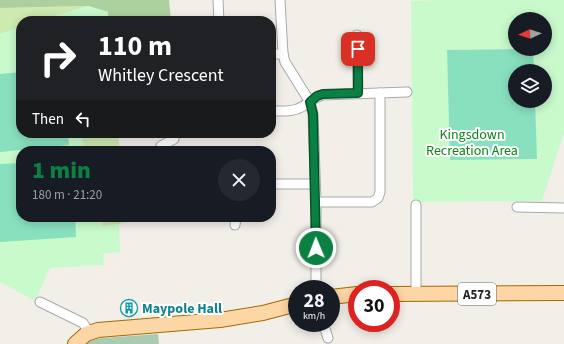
<!DOCTYPE html>
<html lang="en">
<head>
<meta charset="utf-8">
<style>
	body { margin:0; font-family:"Source Sans 3",sans-serif; background:#242831; color:#f1f3f6; height:100vh; display:flex; flex-direction:column; font-size:15px; white-space:nowrap }
	* { box-sizing:border-box; margin:0 }
	p { font-size:13px; color:#9ea1a6 }
	.icon { flex:none; width:22px; height:22px; fill:none; stroke:currentColor; stroke-width:2; stroke-linecap:round; stroke-linejoin:round }
	.map { position:relative; flex:1; overflow:hidden }
	.side { position:absolute; left:16px; top:146px; width:260px; height:76px; display:flex; flex-direction:column; background:#171b24; border-radius:16px; box-shadow:0 2px 10px #0003 }
	.side>* { flex:none }
	.guide { position:absolute; left:16px; top:16px; width:260px; height:122px; border-radius:16px; box-shadow:0 2px 10px #0003; background:#202124; color:#fff; overflow:hidden }
	.needle { width:26px; rotate:266deg }
	.fabs { position:absolute; left:508px; top:12px; display:grid; gap:8px }
	.fabs a { display:grid; place-items:center; width:44px; height:44px; border-radius:50%; background:#171b24; box-shadow:0 2px 10px #0003; font-size:20px }
	.speed { position:absolute; left:288px; top:280px; display:flex; gap:8px; font-size:20px; font-weight:700; text-align:center }
	.speed>* { display:grid; place-content:center; width:52px; height:52px; border-radius:50%; background:#171b24; box-shadow:0 2px 10px #0003; line-height:1 }
	.speed small { font-size:10px; font-weight:400 }
	.speed .limit { border:6px solid #d22; background:#fff; color:#111 }
	.pin { position:absolute; display:grid; place-items:center; width:34px; height:34px; color:#fff; margin:-17px; border-radius:8px; box-shadow:0 2px 6px #0006 }
	.me { position:absolute; width:44px; margin:-22px; rotate:359deg; stroke-linejoin:round; filter:drop-shadow(0 0 3px #0008) }
	.turn { display:flex; align-items:center; gap:14px; height:84px; padding:0 16px; font-size:18px }
	.turn .icon { width:52px; height:52px; stroke-width:2.5 }
	.turn b { display:block; font-size:28px; line-height:34px }
	.then { display:flex; align-items:center; height:38px; padding:0 16px; background:#0003; gap:8px; font-size:15px }
	.round { display:grid; place-items:center; flex:none; width:42px; height:42px; border-radius:21px; background:#242831 }
	.summary { display:flex; align-items:center; justify-content:space-between; height:68px; padding:0 16px }
	h1 { font-size:24px; font-weight:800; line-height:30px; color:#0b8043 }
	.map>svg:first-child { display:block }
	.grass { fill:#cdebb0 }
	.forest { fill:#add19e }
	.cemetery { fill:#aacbaf }
	.park { fill:#c8facc; fill-rule:evenodd }
	.pitch { fill:#88e0be }
	.lines { fill:none; stroke-linecap:round; stroke-linejoin:round }
	.street-casing { stroke:#a9a9a9; stroke-width:11 }
	.primary-casing { stroke:#a06b00; stroke-width:16 }
	.street { stroke:#fff; stroke-width:9 }
	.primary { stroke:#fcd6a4; stroke-width:14 }
	.route-casing { stroke:#07532c; stroke-width:10 }
	.route { stroke:#0b8043; stroke-width:7 }
	.labels { text-anchor:middle; stroke-width:4; stroke-linejoin:round; paint-order:stroke }
	.shield { fill:#fff; stroke:#646464; stroke-width:1 }
	.shield-label { font-size:13px; font-weight:bold; fill:#222 }
	.park-label { font-size:14px; fill:#0c8416; stroke:#fff }
	.culture-label { font-size:14px; font-weight:bold; fill:#0d838f; stroke:#fff; text-anchor:start }
</style>
</head>
<body>
<div class="map">
<svg width="564" height="344" viewBox="0 0 564 344">
	<rect width="100%" height="100%" fill="#f2efe9"/>
	<g class="grass">
		<polygon points="88,6 40,21 21,21 21,27 0,34 0,8"/>
		<polygon points="89,133 118,133 120,151 85,151 81,136"/>
		<polygon points="100,217 128,217 128,222 102,227"/>
	</g>
	<polygon class="forest" points="0,0 169,0 171,21 108,21 108,12 88,6 0,8"/>
	<polygon class="cemetery" points="158,334 159,344 86,344 91,339"/>
	<g class="park">
		<path d="M439 0H564V133L542 201 413 202 411 1ZM515 19H545V49H515ZM515 71H545V101H515Z"/>
		<polygon points="88,6 108,12 108,21 40,21"/>
		<polygon points="21,27 21,133 89,133 81,136 85,151 21,151 21,217 100,217 103,227 119,224 120,252 103,254 104,265 50,268 35,301 0,282 0,34"/>
	</g>
	<g class="pitch">
		<polygon points="533,49 534,71 515,71 515,101 535,101 537,159 450,160 447,50"/>
		<polygon points="21,72 21,133 68,133 69,145 0,152 0,74"/>
		<polygon points="21,163 21,217 75,217 76,237 0,242 0,164"/>
	</g>
	<g class="lines">
		<g class="street-casing">
			<g id="street">
				<polyline points="218,0 219,21"/>
				<polyline points="280,0 283,54 285,62 310,102 313,114 316,202 316,289"/>
				<polyline points="357,35 358,93"/>
				<polyline points="271,54 283,54"/>
				<path d="M271 111C279 111 290 112 297 109 307 106 313 97 323 95L407 92"/>
				<polyline points="161,151 161,146 174,139"/>
				<polyline points="271,184 314,184"/>
				<polyline points="316,202 372,202 378,198 380,192 380,93"/>
				<polyline points="416,205 416,294"/>
				<polyline points="517,207 564,208"/>
				<polyline points="235,225 236,217"/>
				<polyline points="40,302 83,323 89,332"/>
				<polyline points="323,323 328,338"/>
			</g>
		</g>
		<g class="primary-casing">
			<g id="primary">
				<polyline points="391,294 564,293"/>
				<polyline points="331,297 357,294"/>
				<polyline points="75,344 86,334 98,330 220,320 263,313 297,304"/>
			</g>
		</g>
		<use href="#street" class="street"/>
		<use href="#primary" class="primary"/>
	</g>
	<g class="lines">
		<g class="route-casing">
			<polyline id="route" points="316,248 313,114 310,102 317,96 323,94 358,93 358,49"/>
		</g>
		<use href="#route" class="route"/>
	</g>
	<defs>
		<g id="building-ring" transform="scale(0.9)"><circle r="9.5" fill="#fff" stroke="#0f9aa8" stroke-width="1.5"/><path d="M-4-6H4V6H1V3H-1V6H-4ZM-2.5-4.3h1.7v1.8h-1.7ZM.8-4.3h1.7v1.8H.8ZM-2.5-1h1.7V.8h-1.7ZM.8-1h1.7V.8H.8Z" fill="#0f9aa8"/></g>
	</defs>
	<g fill-rule="evenodd">
		<use href="#building-ring" x="129" y="308"/>
	</g>
	<g class="labels">
		<rect class="shield" x="458" y="283" width="38" height="22" rx="3"/>
		<g class="shield-label">
			<text x="477" y="299">A573</text>
		</g>
		<g class="park-label">
			<text x="472" y="139">Kingsdown<tspan x="472" dy="16">Recreation Area</tspan></text>
		</g>
		<g class="culture-label">
			<text x="142" y="313">Maypole Hall</text>
		</g>
	</g>
</svg>
<div class="fabs">
<a><svg class="needle" viewBox="-14 -14 28 28"><path d="M0-13l5 13h-10z" fill="#e53935"/><path d="M0 13l5-13h-10z" fill="#9ea1a6"/></svg></a>
<a><svg class="icon" aria-label="layers" viewBox="0 0 24 24"><path d="M12 4l9 5-9 5-9-5zM3 14l9 5 9-5"/></svg></a>
</div>
<div class="speed"><div>28<small>km/h</small></div><div class="limit">30</div></div>
<div class="pin" style="left:358px;top:49px;background:#d93025"><svg class="icon" aria-label="arrive" viewBox="0 0 24 24"><path d="M6 21V4h12l-3 4 3 4H6"/></svg></div>
<svg class="me" style="left:316px;top:248px" viewBox="-20 -20 40 40"><circle r="17" fill="#0b8043" stroke="#fff" stroke-width="3"/><path d="M0-11L8 9 0 5-8 9z" fill="#fff"/></svg>
<div class="guide">
<div class="turn"><svg class="icon" aria-label="right" viewBox="0 0 24 24"><path d="M7 20v-9h11M14 6l5 5-5 5"/></svg><div><b>110 m</b>Whitley Crescent</div></div>
<div class="then">Then<svg class="icon" aria-label="left" viewBox="0 0 24 24"><path d="M17 20v-9H6M10 6l-5 5 5 5"/></svg></div>
</div>
<section class="side">
<div class="summary"><div><h1>1 min</h1><p>180 m · 21:20</p></div><a class="round"><svg class="icon" aria-label="close" viewBox="0 0 24 24"><path d="M6 6l12 12M18 6L6 18"/></svg></a></div>
</section>
</div>
</body>
</html>
